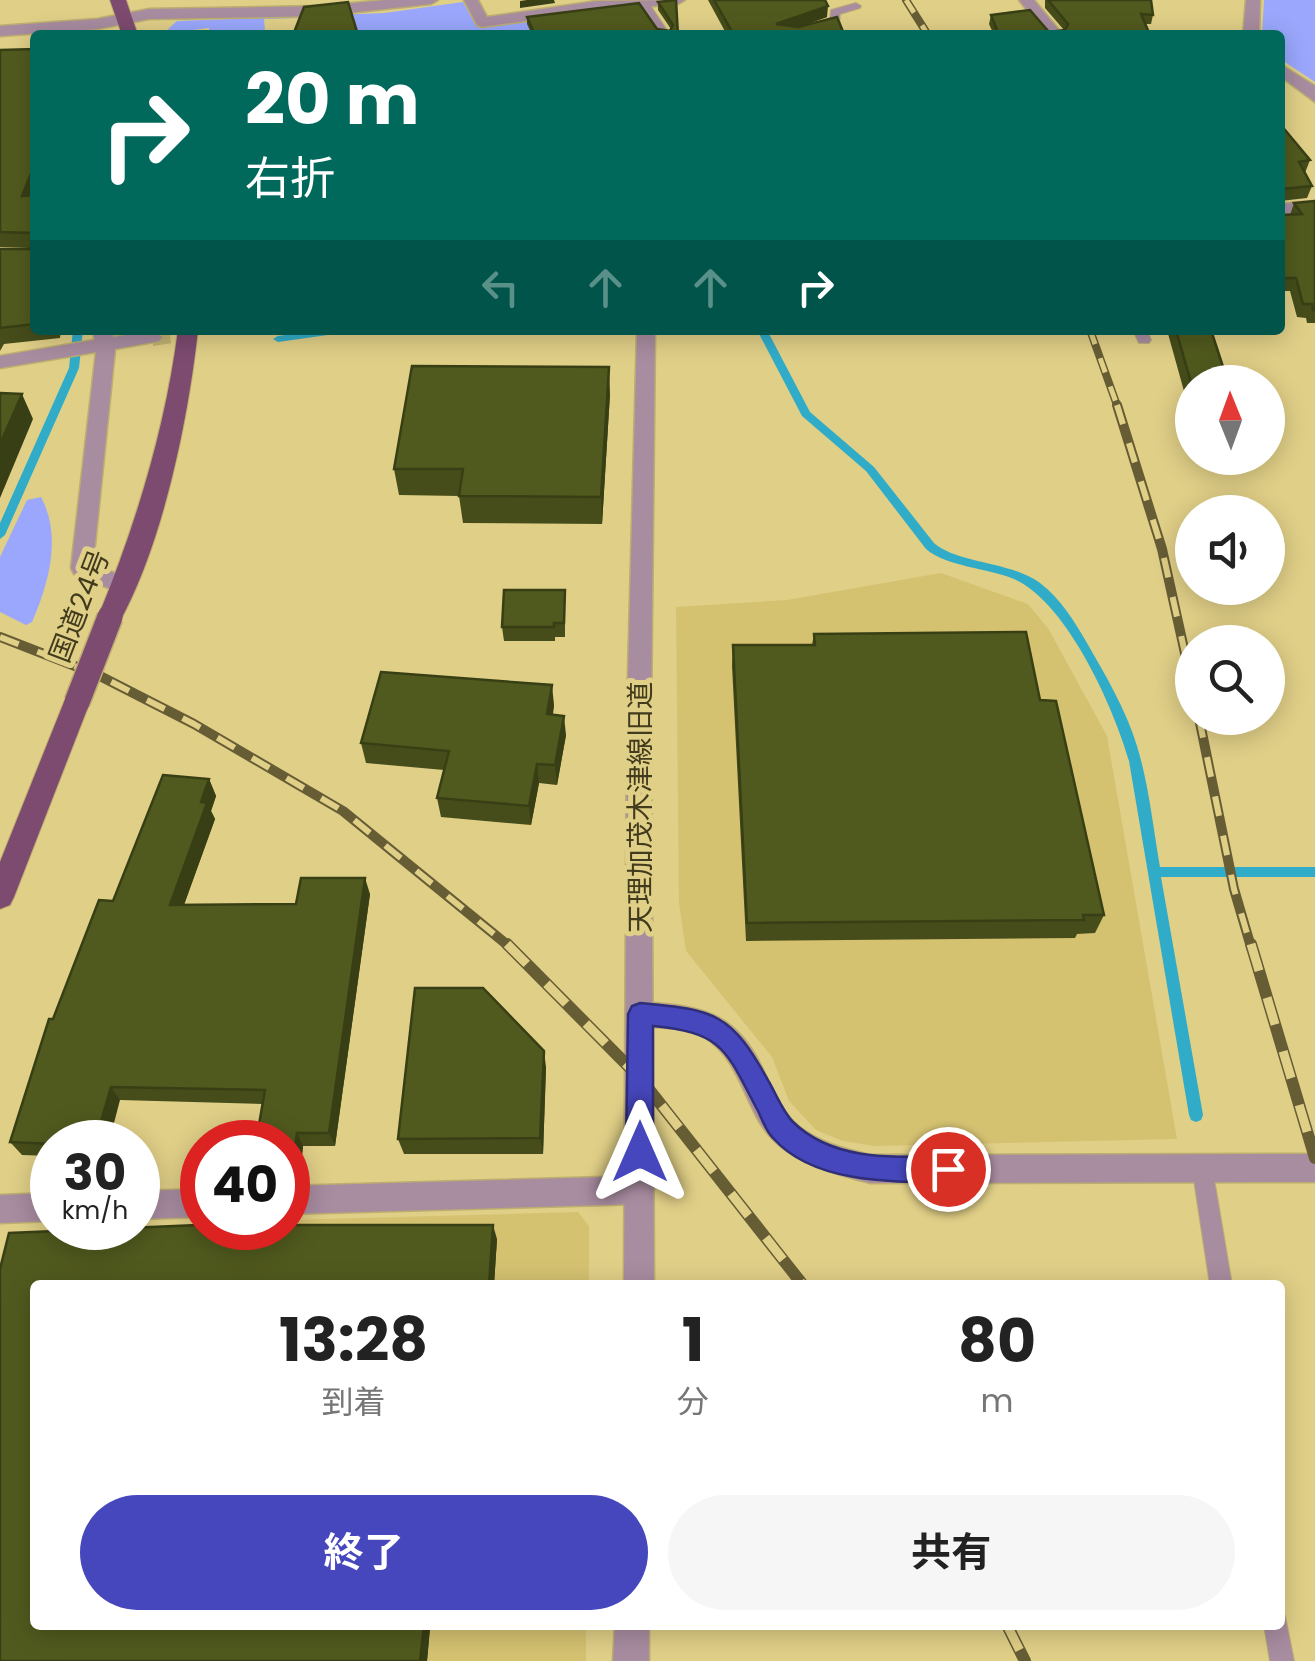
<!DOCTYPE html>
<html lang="ja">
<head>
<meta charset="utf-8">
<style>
	body { margin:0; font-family:Poppins,"Noto Sans JP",sans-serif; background:#f6f6f6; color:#222; height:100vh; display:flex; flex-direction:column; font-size:38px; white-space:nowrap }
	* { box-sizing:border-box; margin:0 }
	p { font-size:32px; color:#767676 }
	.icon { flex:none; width:55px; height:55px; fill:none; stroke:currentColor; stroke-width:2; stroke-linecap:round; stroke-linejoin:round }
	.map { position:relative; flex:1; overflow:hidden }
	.drawer { position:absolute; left:30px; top:1280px; width:1255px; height:350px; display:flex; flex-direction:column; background:#fff; border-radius:10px; box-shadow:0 5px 25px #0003 }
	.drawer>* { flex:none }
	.top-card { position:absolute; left:30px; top:30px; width:1255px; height:305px; border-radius:10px; box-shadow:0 5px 25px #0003; background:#00695c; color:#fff; overflow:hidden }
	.needle { width:65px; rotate:359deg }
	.tools { position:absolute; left:1175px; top:365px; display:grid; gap:20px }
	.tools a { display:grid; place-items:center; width:110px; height:110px; border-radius:50%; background:#fff; box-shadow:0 5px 25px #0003; font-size:50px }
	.speed { position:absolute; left:30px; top:1120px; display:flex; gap:20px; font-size:50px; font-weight:700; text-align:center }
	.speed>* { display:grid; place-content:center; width:130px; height:130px; border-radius:50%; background:#fff; box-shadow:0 5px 25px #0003; line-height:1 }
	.speed small { font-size:25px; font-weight:400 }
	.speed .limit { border:15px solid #d22; background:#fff; color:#111 }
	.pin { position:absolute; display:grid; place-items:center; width:85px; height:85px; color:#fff; margin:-42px; border:5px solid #fff; border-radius:50%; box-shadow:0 2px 10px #0007 }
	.me { position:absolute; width:110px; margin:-55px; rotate:0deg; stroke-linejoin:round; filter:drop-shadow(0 0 8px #0008) }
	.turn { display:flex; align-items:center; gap:35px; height:210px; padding:0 50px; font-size:45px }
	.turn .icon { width:130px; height:130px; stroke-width:2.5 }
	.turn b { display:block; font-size:70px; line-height:85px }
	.lanes { display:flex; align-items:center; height:95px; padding:0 50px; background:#0003; justify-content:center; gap:50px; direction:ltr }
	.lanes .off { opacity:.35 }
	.eta { display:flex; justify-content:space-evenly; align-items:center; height:170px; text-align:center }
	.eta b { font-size:60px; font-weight:700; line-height:70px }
	.action { display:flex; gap:20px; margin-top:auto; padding:20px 50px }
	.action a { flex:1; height:115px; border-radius:60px; background:#4647bc; color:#fff; font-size:40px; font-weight:700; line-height:115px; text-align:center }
	.action a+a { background:#f6f6f6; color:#222 }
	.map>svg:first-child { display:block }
	.built { fill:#d5c271 }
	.green { fill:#9aa7fc }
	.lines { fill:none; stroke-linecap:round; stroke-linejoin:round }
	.stream { fill:#31acc8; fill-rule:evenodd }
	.minor-tunnel { stroke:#c0b172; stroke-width:18; stroke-dasharray:18 9; stroke-linecap:butt }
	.service-casing { stroke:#bdae70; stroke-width:2 }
	.minor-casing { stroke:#bdae70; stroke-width:3 }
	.tertiary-casing { stroke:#bdae70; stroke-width:3 }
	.trunk-casing { stroke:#bdae70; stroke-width:2 }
	.service { fill:#a88ca0; fill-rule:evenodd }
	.minor { fill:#a88ca0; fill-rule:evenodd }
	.tertiary { fill:#a88ca0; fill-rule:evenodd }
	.trunk { fill:#7d4a70; fill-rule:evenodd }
	.rail-far2-casing { stroke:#675d35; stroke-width:8 }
	.rail-far1-casing { stroke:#675d35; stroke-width:10 }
	.rail-casing { stroke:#675d35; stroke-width:12 }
	.rail-far2 { stroke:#e0cf87; stroke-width:5; stroke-dasharray:15; stroke-linecap:butt }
	.rail-far1 { stroke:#e0cf87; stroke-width:6; stroke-dasharray:20; stroke-linecap:butt }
	.rail { stroke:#e0cf87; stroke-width:9; stroke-dasharray:28; stroke-linecap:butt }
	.trunk-bridge-casing { stroke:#bdae70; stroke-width:28; stroke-linecap:butt }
	.trunk-bridge { stroke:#7d4a70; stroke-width:25 }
	.wall { fill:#464d1a }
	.shaded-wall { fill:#393f15 }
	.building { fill:#515a1e; stroke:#393f15; stroke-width:2.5 }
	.route { fill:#4647bc; stroke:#2e2e7a; stroke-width:2.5 }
	.labels { text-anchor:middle; stroke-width:10; stroke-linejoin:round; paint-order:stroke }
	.street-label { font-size:28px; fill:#423b1d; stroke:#e0cf87 }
</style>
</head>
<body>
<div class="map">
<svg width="1315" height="1661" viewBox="0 0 1315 1661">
	<rect width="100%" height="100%" fill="#e0cf87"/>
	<g class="built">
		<polygon points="941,573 1028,604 1048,628 1107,736 1177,1139 875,1146 843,1141 816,1130 789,1101 772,1057 686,951 679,903 676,607 787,600"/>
		<polygon points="578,1212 589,1226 589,1285 35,1285 35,1625 586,1625 586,1661 0,1661 0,1263 7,1249 202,1228 288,1228 288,1220"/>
	</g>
	<g class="green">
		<polygon points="1264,0 1315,0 1315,82 1280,59 1280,35 1262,35"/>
		<polygon points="463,2 477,27 558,15 564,35 356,35 302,18 264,19 265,31 276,30 277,35 209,35 209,28 193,30 192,35 173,35 168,29 177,21 384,13"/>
		<path d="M41 497C62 536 49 583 32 622L26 625 0 612V557L27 500Z"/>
	</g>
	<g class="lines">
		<g class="stream">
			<polygon points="73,330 83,330 79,368 5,535 0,539 0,523 69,368"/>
			<polygon points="321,330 347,330 342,333 278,342 273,339 278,336"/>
			<path d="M757 330H767L810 412 874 467 934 543C958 564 1010 561 1040 583 1060 598 1075 622 1087 643 1106 676 1126 710 1137 746 1149 785 1153 827 1160 867H1315V877H1161L1203 1115 1201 1120 1196 1122 1191 1120 1189 1115 1129 761C1114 708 1067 602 1014 579 988 568 947 567 926 549L866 471 802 416Z"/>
		</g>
		<polyline class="minor-tunnel" points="152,337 201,330"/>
		<g class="service-casing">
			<g id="service">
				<polygon points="640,2 648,2 670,35 660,35 639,4"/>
				<polygon points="856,3 861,6 860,8 840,14 839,24 797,35 779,35 830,20 831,10"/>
				<polygon points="1133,330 1147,330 1151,340 1149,343 1139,343"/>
				<polygon points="1202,1157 1209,1160 1212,1167 1232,1285 1210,1285 1192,1167 1195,1160"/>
				<polygon points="1280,1615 1285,1616 1294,1661 1270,1661 1264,1625 1280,1625"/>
			</g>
		</g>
		<g class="minor-casing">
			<g id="minor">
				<polygon points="386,0 438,0 431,4 321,16 149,19 97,29 0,36 0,26 97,19 149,9 321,6"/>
				<polygon points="464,0 478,0 487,17 597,1 685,0 678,4 597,11 482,27 477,25"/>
				<polygon points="1019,0 1034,0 1063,35 1047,35"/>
				<polygon points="1246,0 1260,0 1259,35 1243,35"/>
				<polygon points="1280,64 1315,86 1315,102 1280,76"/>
				<polygon points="94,330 112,330 113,337 152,331 162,337 159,341 115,349 93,564 131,580 134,586 131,592 123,594 74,574 71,568 96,352 0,368 0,356 94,340"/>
				<path d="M640 1002C703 1006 737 1012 765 1074 774 1093 782 1112 798 1126 819 1143 845 1149 870 1155L1315 1154V1182L870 1183C829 1172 781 1160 759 1121 742 1091 735 1057 705 1037 683 1023 654 1031 630 1023L626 1014 630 1005Z"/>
				<polygon points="639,1176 649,1180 654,1190 649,1200 639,1204 288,1214 288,1186"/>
				<polygon points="202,1189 202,1217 138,1219 138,1191"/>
				<polygon points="52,1193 52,1221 0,1223 0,1195"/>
			</g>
		</g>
		<g class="tertiary-casing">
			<g id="tertiary">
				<polygon points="1315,201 1315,211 1280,214 1280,204"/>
				<polygon points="637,330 655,330 651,713 654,1285 624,1285 627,713"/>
				<polygon points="615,1625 649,1625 649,1661 613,1661"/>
			</g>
		</g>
		<g class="trunk-casing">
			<g id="trunk">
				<polygon points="110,0 126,0 138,35 122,35"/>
				<path d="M178 330H198C188 421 163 543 119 623H101L98 617C136 524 165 430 178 330Z"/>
				<polygon points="77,692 86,695 90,702 14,897 10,905 0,909 0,862 64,702 68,695"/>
			</g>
		</g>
		<use href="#service" class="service"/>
		<use href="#minor" class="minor"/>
		<use href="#tertiary" class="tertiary"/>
		<use href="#trunk" class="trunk"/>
		<g class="rail-far2-casing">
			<g id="rail-far2">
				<polyline points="906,0 928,35"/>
				<polyline points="1090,330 1118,408"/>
			</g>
		</g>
		<g class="rail-far1-casing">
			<g id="rail-far1">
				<polyline points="1117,405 1162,549 1192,685"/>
				<polyline points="0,637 98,675 194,724 343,811 510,947"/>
				<polyline points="1199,718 1234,889 1251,947"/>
			</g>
		</g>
		<g class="rail-casing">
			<g id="rail">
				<polyline points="507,944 640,1078 803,1285"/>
				<polyline points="1251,944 1315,1158"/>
				<polyline points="1007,1625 1025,1661"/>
			</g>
		</g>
		<use href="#rail-far2" class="rail-far2"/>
		<use href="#rail-far1" class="rail-far1"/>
		<use href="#rail" class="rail"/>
		<g class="trunk-bridge-casing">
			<polyline id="trunk-bridge" points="77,702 110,617"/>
		</g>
		<use href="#trunk-bridge" class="trunk-bridge"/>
	</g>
	<g class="wall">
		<polygon points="676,0 678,35 532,35 527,24 527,17 670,31 671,29 658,10 658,2"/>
		<polygon points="708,0 825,0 827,17 799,27 844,35 727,35"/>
		<polygon points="1045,0 1151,0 1153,15 1151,24 1145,24 1150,35 994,35 989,24 991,15 1049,32 1064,30 1045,8"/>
		<polygon points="0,50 35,195 35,330 61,330 60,338 4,344 0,351 0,249 30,248 0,247"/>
		<polygon points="1280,124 1310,160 1305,173 1312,186 1307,198 1280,201"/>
		<polygon points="1315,201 1315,323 1307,323 1306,318 1297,317 1290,291 1280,291 1280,217 1281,215 1290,215 1294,203"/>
		<polygon points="1167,330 1211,330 1192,382 1192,420"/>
		<polygon points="610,394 602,524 463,523 459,496 399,495 394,469"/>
		<polygon points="565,590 565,637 555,637 555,641 504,641 502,627"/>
		<polygon points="814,634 1040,700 1104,915 1095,933 1077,934 1075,938 746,941 732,666 733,645 812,645"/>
		<polygon points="554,705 553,715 566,735 557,785 539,783 531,825 441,817 437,798 444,770 366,763 361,743"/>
		<polygon points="209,779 216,796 211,811 215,819 184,905 296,904 370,894 335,1146 303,1146 301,1165 288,1165 288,1142 262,1104 120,1100 52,1142 52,1156 22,1155 10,1142 53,1019 113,901"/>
		<polygon points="546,1067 543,1154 404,1154 398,1139"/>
		<polygon points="497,1239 494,1285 35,1285 35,1625 441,1625 441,1629 430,1628 427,1661 0,1661 0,1269"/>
	</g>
	<g class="shaded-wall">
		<polygon points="527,0 554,0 555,3 520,8 520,1"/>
		<polygon points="828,6 827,17 775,35 776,24"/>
		<polygon points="35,163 35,193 28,211 22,196"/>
		<polygon points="609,367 610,394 602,524 601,497"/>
		<polygon points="22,394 33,419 0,498 0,444"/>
		<polygon points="552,685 554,705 549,734 547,714"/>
		<polygon points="564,716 566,735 557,785 555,765"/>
		<polygon points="537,764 539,783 531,825 529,806"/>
		<polygon points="209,779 216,796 211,811 215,819 178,921 170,905 201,802"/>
		<polygon points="365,878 370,894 335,1146 329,1133"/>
		<polygon points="544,1051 546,1067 543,1154 540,1138"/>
		<polygon points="111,1087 120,1100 109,1142 95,1142"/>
		<polygon points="297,1133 303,1146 301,1165 294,1153"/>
		<polygon points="493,1225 497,1239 494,1285 489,1285"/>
		<polygon points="424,1625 427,1625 430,1628 427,1661 420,1661"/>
	</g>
	<g class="building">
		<polygon points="676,0 678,35 535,35 527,17 639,3 657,29 670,31 673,25 658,2"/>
		<polygon points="714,0 825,0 828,6 776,24 798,27 837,17 844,34 734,35"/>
		<polygon points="1048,0 1151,0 1153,15 1141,14 1150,35 999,35 991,15 1030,10 1049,32 1065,30 1068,24"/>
		<polygon points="348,2 358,35 293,35 304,7"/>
		<polygon points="35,49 35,163 22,196 35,195 35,324 0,328 0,249 29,249 33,245 32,233 0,232 0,50"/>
		<polygon points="1280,124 1310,160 1299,162 1312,186 1282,189 1280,185"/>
		<polygon points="1315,201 1315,310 1313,310 1312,304 1303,304 1296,278 1280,278 1280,219 1282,218 1281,215 1302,214 1294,203"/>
		<polygon points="1176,330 1211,330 1228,382 1192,382 1192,386"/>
		<polygon points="412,366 609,367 601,497 459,496 463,469 394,469"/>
		<polygon points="0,393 22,394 0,444"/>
		<polygon points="504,590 565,590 564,623 554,623 554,627 502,627"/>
		<polygon points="1026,632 1040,700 1056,701 1104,915 1083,915 1084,920 747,923 733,645 815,645 814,634"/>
		<polygon points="381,672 552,685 547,714 564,716 555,765 537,764 529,806 437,798 449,751 361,743"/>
		<polygon points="163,775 209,779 201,802 207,803 170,905 296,904 301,878 365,878 329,1133 297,1133 294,1153 288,1152 288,1142 256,1142 265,1090 111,1087 95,1142 52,1142 52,1144 10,1142 49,1019 53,1019 99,900 113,901"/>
		<polygon points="415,988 483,988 544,1051 540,1138 398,1139"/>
		<polygon points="198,1225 202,1225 202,1228 288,1228 288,1225 493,1225 489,1285 35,1285 35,1625 424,1625 420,1661 0,1661 0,1269 9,1233"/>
	</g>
	<path class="route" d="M640 1003C716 1010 731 1013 769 1082 776 1094 783 1112 793 1122 834 1162 895 1157 948 1156L957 1160 961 1169 957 1178 948 1182C893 1182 814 1184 773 1138 766 1131 762 1119 758 1111 726 1051 725 1033 653 1026V1152L649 1161 640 1165 630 1161 626 1152 628 1014 632 1006Z"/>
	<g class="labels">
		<g class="street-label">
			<text transform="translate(79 606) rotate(-69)" y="10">国道24号</text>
			<text transform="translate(640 807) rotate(-90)" y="10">天理加茂木津線旧道</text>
		</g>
	</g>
</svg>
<div class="tools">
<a><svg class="needle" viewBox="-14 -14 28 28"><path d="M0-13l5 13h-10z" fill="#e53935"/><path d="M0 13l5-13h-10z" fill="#767676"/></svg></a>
<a><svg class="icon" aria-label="sound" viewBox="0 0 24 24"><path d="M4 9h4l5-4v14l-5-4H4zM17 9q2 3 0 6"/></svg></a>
<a><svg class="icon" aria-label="search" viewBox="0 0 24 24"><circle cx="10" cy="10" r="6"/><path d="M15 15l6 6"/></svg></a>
</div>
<div class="speed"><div>30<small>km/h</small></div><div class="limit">40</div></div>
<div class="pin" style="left:948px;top:1169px;background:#d93025"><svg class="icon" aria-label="arrive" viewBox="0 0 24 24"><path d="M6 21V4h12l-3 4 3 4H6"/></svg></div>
<svg class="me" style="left:640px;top:1152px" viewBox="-20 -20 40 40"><path d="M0-17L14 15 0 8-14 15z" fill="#4647bc" stroke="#fff" stroke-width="4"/></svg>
<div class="top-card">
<div class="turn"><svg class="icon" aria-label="right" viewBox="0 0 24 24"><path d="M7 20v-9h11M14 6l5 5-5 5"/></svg><div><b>20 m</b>右折</div></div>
<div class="lanes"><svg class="icon off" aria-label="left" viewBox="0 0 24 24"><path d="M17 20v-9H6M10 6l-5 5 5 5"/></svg><svg class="icon off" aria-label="ahead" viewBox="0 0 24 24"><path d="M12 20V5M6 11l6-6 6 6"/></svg><svg class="icon off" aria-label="ahead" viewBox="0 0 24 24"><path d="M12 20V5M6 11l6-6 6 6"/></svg><svg class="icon" aria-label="right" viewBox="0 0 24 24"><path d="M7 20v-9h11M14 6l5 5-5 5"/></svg></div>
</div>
<section class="drawer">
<div class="eta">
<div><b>13:28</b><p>到着</p></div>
<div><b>1</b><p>分</p></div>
<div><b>80</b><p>m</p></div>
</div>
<div class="action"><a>終了</a><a>共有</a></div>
</section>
</div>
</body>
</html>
